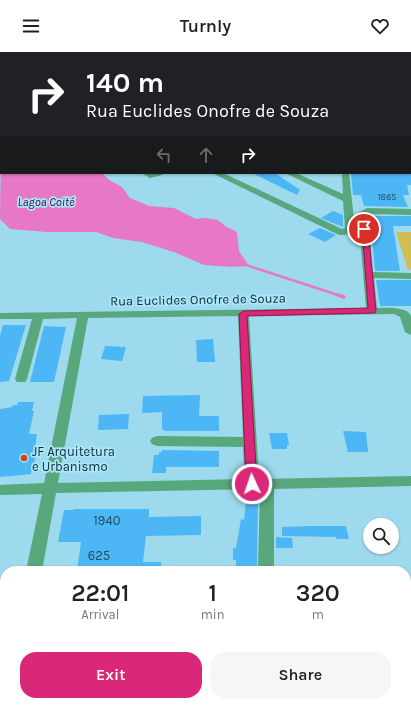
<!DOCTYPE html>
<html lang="en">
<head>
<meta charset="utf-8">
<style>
	body { margin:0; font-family:Karla,sans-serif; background:#f6f6f6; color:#222; height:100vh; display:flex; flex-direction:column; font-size:15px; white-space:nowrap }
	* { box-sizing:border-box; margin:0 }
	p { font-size:13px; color:#767676 }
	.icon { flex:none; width:22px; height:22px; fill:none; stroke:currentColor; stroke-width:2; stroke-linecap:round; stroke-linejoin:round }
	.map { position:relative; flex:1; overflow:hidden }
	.side { position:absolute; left:0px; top:514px; width:411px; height:140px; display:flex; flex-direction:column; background:#fff; border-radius:16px 16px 0 0; box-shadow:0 1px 3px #0004 }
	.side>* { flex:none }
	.guide { position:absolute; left:0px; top:0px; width:411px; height:122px; box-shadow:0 1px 3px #0004; background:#202124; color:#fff; overflow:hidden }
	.fabs { position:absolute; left:363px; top:466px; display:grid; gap:8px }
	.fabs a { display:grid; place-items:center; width:36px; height:36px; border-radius:50%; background:#fff; box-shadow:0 1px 3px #0004; font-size:20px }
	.pin { position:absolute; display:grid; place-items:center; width:34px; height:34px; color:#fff; margin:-17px; border:2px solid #fff; border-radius:50%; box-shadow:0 1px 4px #0007 }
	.me { position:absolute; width:44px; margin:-22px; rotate:357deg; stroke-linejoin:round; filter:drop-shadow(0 0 3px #0008) }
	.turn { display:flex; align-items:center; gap:14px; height:84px; padding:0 20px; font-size:18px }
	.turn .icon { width:52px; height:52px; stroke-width:2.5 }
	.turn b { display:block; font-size:28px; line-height:34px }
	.lanes { display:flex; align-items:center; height:38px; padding:0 20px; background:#0003; justify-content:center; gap:20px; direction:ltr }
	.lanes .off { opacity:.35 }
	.eta { display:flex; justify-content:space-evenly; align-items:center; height:68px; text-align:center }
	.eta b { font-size:24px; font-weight:600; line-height:28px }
	.cta { display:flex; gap:8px; margin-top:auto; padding:8px 20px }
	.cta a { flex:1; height:46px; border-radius:16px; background:#db2777; color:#fff; font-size:16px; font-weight:600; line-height:46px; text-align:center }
	.cta a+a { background:#f6f6f6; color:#222 }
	header { display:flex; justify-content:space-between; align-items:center; height:52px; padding:0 20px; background:#fff; font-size:18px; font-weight:600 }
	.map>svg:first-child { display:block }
	.green { fill:#d1bd53 }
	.water { fill:#e678c7 }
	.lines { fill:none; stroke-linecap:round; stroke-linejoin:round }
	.stream-far1 { stroke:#e678c7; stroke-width:2.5 }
	.stream { stroke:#e678c7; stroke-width:3.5 }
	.building { fill:#4db6f5 }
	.minor { fill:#58a77d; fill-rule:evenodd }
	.route { fill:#db2777; stroke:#8e194d }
	.poi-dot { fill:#cd460d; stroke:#aae7fa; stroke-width:1.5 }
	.labels { text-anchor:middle; stroke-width:3.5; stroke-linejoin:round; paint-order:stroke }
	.far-number-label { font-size:9px; fill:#214e63 }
	.far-water-label { font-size:12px; font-style:italic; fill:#4c053d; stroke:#aae7fa }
	.street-label { font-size:13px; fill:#122b32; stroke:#aae7fa }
	.poi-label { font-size:13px; fill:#122b32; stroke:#aae7fa; text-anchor:start }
	.near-number-label { font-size:13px; fill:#214e63 }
</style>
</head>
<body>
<header><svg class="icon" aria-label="menu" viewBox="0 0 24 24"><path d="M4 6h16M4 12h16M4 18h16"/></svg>Turnly<svg class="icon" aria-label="heart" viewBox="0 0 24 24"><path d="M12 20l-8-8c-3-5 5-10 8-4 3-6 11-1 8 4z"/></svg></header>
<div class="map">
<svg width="411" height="654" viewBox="0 0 411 654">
	<rect width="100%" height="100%" fill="#9ddaed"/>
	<polygon class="green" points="396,180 411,180 411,218 408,218"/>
	<polygon class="water" points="1,95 1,121 102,121 109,128 122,135 130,146 149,154 174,156 196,167 205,166 218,168 225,174 237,180 239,199 249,214 231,215 204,213 174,200 142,190 113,186 96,180 47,180 10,177 0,167"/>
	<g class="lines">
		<polyline class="stream-far1" points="246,213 341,244"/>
		<polyline class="stream" points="338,243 344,245"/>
	</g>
	<g class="building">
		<polygon points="252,121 275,121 300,138 297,143"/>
		<polygon points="351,121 411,121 411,133 407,133 409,143 403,143 408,155 364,154 361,143 353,143"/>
		<polygon points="333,159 343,163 343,175 321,166"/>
		<polygon points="370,164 411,164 411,174 393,174 400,219 375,219"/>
		<polygon points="320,176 336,183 325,190 308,182"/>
		<polygon points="376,228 411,228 411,254 380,254"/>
		<polygon points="3,273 26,273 9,329 0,330 0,284"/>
		<polygon points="44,274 66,275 54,330 30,330"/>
		<polygon points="213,287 215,310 197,310 196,288"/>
		<polygon points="105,294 126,295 122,309 101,307"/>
		<polygon points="200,343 199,364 219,364 219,379 164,379 164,378 162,378 162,360 142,361 143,344"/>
		<polygon points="18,350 34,350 32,359 34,359 29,382 37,382 34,402 36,402 34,412 33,412 31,422 0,425 0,357 12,355 13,353 17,353"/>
		<polygon points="129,362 128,377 99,378 98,377 99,363"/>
		<polygon points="343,379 366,380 368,400 348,400"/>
		<polygon points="269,381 287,381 289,393 287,393 287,397 272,397"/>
		<polygon points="162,398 219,399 219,415 166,415 166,421 152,421 154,403 159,403 159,400 162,400"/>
		<polygon points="247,439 258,439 257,519 236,517 236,508 233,508 233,496 236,496 241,467 244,468"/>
		<polygon points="74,457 149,457 149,465 201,464 201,483 146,484 143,510 161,510 161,519 77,519 81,490 58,490 64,458 73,458"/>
		<polygon points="309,474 346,474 349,487 336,487 336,485 282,484 282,475"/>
		<polygon points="276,485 292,486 293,496 276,496"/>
	</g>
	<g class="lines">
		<g class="minor">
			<rect x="32" y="0" width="6" height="1"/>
			<rect x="124" y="0" width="6" height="1"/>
			<rect x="149" y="0" width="6" height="1"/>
			<rect x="216" y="0" width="6" height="1"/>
			<rect x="246" y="0" width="6" height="1"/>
			<polygon points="312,0 318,0 319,1 313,1"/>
			<polygon points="340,0 346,0 347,1 341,1"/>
			<rect x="402" y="0" width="6" height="1"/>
			<rect x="0" y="4" width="1" height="4"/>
			<rect x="410" y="6" width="1" height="6"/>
			<rect x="0" y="13" width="1" height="4"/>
			<rect x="410" y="73" width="1" height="4"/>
			<rect x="410" y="112" width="1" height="4"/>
			<polygon points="141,121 163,121 162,123 150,126"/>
			<polygon points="212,121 223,121 342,177 345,176 343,149 285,121 296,121 343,142 342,123 344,121 349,121 355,177 345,183 339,183"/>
			<path d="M367 156 411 157V163L368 162 373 220 411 221V227L374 226 377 256C385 256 407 254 411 264 411 269 411 278 411 283L405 280 400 265 394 262 249 264 259 427 411 424V434L274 437V519H258L260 437 56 441 42 519H26L42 442 0 443V433L44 431 77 266 43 267 27 327 25 330H17L15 327 32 267H0V261L366 256 358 161ZM238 264 243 385 157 384 152 386 150 389 152 392 157 394 243 395 245 427 58 431 88 266Z"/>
			<rect x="0" y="540" width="5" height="14"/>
			<polygon points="4,643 5,643 5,649 19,649 18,654 0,654"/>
		</g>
	</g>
	<polygon class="route" points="362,175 367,175 368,177 376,259 375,261 247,264 257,432 255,435 248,435 246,432 239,262 243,259 368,256"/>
	<circle class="poi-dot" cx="24" cy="406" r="4"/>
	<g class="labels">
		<g class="far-number-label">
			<text x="387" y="148">1865</text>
		</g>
		<g class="far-water-label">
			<text x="46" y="154">Lagoa Coité</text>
		</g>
		<g class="street-label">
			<text transform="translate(198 247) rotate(-1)" y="5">Rua Euclides Onofre de Souza</text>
		</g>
		<g class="poi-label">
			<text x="32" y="404">JF Arquitetura<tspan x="32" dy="15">e Urbanismo</tspan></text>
		</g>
		<g class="near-number-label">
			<text x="107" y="473">1940</text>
			<text x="99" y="508">625</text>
		</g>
	</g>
</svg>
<div class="fabs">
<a><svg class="icon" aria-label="search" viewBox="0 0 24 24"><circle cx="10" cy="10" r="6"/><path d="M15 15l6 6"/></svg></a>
</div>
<div class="pin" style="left:364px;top:177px;background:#d93025"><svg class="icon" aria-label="arrive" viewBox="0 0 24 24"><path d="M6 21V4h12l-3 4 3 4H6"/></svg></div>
<svg class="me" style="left:252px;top:432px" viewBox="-20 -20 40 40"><circle r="17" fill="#db2777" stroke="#fff" stroke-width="3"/><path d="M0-11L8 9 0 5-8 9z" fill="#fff"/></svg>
<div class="guide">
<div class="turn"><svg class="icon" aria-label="right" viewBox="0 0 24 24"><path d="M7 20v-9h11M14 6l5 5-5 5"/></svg><div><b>140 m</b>Rua Euclides Onofre de Souza</div></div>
<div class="lanes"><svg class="icon off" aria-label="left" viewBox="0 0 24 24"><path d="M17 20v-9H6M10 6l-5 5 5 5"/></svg><svg class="icon off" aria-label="ahead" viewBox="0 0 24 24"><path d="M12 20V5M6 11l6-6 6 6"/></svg><svg class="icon" aria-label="right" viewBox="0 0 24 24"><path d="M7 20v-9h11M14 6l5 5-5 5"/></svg></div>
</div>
<section class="side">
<div class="eta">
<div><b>22:01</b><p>Arrival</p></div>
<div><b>1</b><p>min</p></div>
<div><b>320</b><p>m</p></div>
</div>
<div class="cta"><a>Exit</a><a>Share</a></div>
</section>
</div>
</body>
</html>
